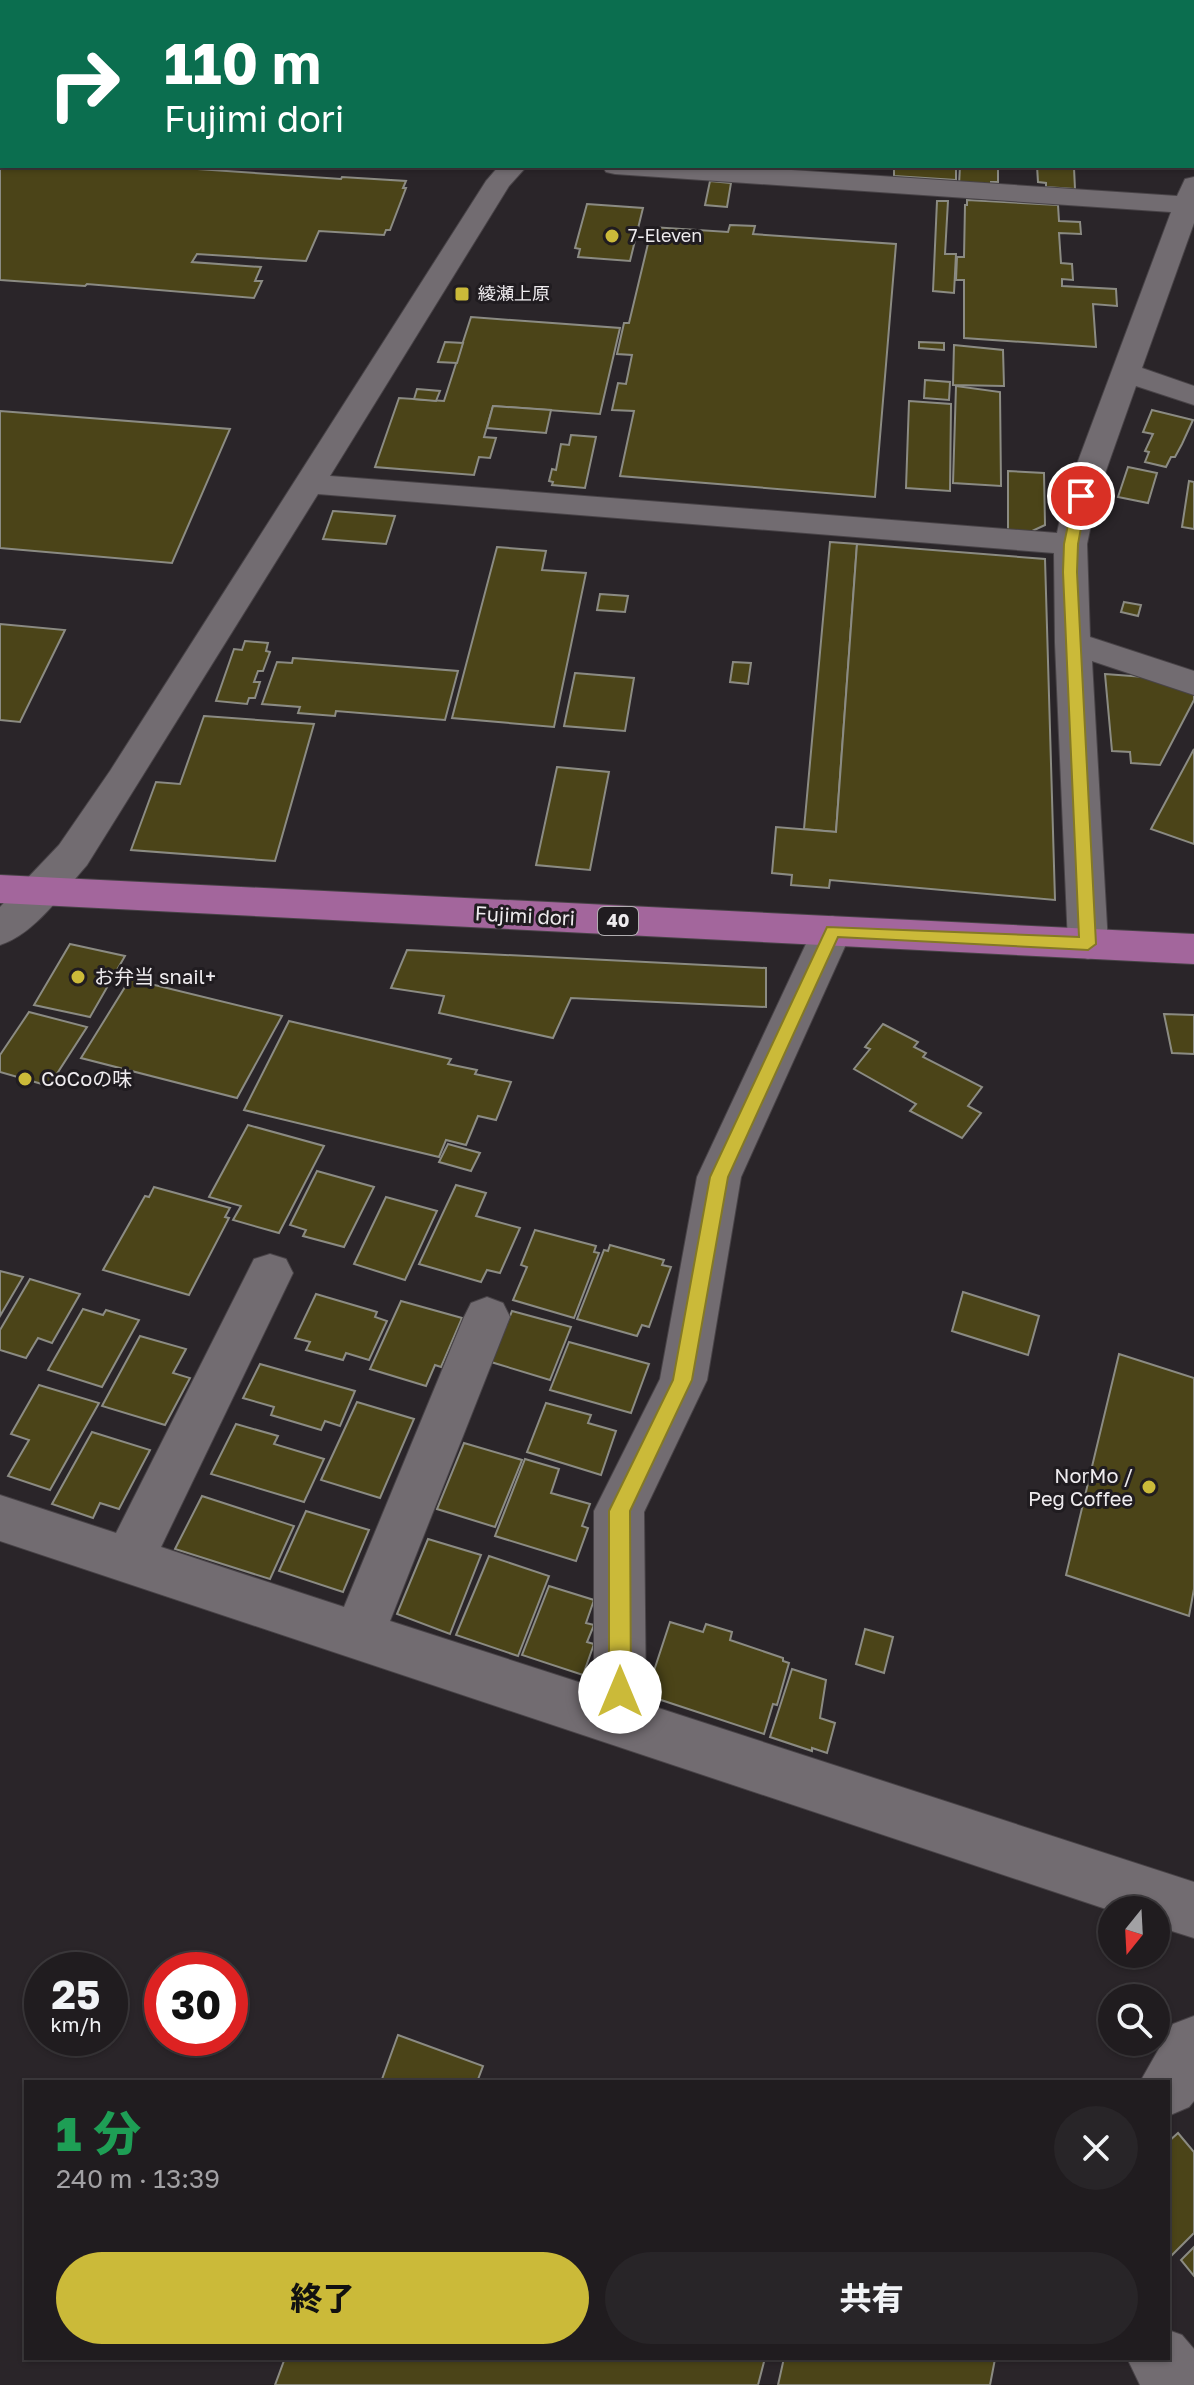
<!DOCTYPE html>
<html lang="ja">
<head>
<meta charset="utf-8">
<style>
	body { margin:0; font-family:"Golos Text","Noto Sans JP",sans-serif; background:#282528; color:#f1f3f6; height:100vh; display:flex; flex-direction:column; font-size:30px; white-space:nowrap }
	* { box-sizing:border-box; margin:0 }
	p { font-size:26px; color:#a2a1a4 }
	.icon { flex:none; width:44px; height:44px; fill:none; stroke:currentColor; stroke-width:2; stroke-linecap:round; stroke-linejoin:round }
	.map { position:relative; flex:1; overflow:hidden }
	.drawer { position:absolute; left:24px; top:2080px; width:1146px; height:280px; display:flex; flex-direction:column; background:#201c1f; border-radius:0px; box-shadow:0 2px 6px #0004,0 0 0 2px #3d3a3d }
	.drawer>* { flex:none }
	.hud { position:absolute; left:0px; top:0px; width:1194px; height:168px; box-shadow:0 2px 6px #0004,0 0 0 2px #3d3a3d; background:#0b6e4f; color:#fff; overflow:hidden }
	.needle { width:52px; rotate:198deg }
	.tools { position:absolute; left:1098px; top:1896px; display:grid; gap:16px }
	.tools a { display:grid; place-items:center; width:72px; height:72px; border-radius:50%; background:#201c1f; box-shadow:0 2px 6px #0004,0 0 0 2px #3d3a3d; font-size:40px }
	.speed { position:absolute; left:24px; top:1952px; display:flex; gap:16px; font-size:40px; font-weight:700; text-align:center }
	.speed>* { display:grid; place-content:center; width:104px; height:104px; border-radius:50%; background:#201c1f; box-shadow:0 2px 6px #0004,0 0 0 2px #3d3a3d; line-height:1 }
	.speed small { font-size:20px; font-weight:400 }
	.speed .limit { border:12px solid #d22; background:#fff; color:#111 }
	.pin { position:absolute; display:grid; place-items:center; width:68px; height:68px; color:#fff; margin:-34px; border:4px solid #fff; border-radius:50%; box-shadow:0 2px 8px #0007 }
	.me { position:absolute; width:88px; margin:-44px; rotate:0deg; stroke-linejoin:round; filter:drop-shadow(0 0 6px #0008) }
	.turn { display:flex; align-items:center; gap:28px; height:168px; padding:0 32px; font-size:36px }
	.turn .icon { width:104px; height:104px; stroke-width:2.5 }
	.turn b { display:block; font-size:56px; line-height:68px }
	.round { display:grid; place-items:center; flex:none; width:84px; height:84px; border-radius:42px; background:#282528 }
	.head { display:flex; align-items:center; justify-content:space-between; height:136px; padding:0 32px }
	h1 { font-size:48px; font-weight:800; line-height:60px; color:#1e9e55 }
	.button { display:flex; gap:16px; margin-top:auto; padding:16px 32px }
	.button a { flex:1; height:92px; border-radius:48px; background:#cbba39; color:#111; font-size:32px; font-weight:800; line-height:92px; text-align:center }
	.button a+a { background:#282528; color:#f1f3f6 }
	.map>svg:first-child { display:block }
	.building { fill:#4b4418; stroke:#8b8b83; stroke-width:2 }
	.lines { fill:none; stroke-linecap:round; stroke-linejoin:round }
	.minor-casing { stroke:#484347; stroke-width:2 }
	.major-casing { stroke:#484347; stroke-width:2 }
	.minor { fill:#726c71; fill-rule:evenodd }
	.major { fill:#a3669c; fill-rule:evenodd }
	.route { fill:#cbba39; stroke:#847925; stroke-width:2 }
	.poi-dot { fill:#cbba39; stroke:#201c20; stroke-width:3 }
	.labels { text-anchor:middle; stroke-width:6; stroke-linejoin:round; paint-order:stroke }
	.far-poi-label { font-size:18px; fill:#eeebee; stroke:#201c20; text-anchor:start }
	.shield { fill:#201c20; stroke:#b0adb0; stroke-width:2 }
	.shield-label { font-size:18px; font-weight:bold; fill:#eeebee }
	.street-label { font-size:20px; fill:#eeebee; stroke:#201c20 }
	.poi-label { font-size:20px; fill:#eeebee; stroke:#201c20; text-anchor:start }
</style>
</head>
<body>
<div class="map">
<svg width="1194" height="2385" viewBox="0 0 1194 2385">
	<rect width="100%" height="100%" fill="#2a2529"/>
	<g class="building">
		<polygon points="423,0 599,0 599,2"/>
		<polygon points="0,163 2,166 153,166 341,179 342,177 406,181 403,188 406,188 390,230 386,230 384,235 319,231 306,261 197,254 192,262 261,267 255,281 262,281 254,298 87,284 85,286 0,280"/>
		<polygon points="894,166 956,166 956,180 894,176"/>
		<polygon points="960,166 998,166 998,182 991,182 991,187 959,185"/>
		<polygon points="1037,166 1074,168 1075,189 1046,187 1046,183 1038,182"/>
		<polygon points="710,181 731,183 727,207 705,205"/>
		<polygon points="967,200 1058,205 1059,221 1080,222 1081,234 1059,233 1061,263 1072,264 1073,280 1062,279 1062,286 1116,289 1117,306 1093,304 1096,347 964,338 964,280 956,280 957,257 964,257 965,205 967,205"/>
		<polygon points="937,201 948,201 945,254 956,254 954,293 933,291"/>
		<polygon points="587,204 643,208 630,261 578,257 580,249 575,248"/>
		<polygon points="730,225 755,226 753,234 896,244 875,497 620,476 634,411 612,410 618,383 626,384 632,355 617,354 624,323 629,323 652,227 728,232"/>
		<polygon points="471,317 620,328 600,414 493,406 484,437 496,438 490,458 479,457 474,475 375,467 399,398 444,401"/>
		<polygon points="445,342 463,343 457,363 438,362"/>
		<polygon points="919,342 944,343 944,350 919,348"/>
		<polygon points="954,345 1003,350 1004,386 953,385"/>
		<polygon points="925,380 950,382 949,400 924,398"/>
		<polygon points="956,386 1000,392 1001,486 953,483"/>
		<polygon points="417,389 440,391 436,401 414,399"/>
		<polygon points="909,401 951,404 950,491 906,488"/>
		<polygon points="493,406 551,410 546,433 487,428"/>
		<polygon points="1152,410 1193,420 1182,444 1175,457 1171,457 1166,467 1145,462 1149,452 1145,451 1153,434 1143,432"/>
		<polygon points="0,411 230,429 172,563 0,548"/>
		<polygon points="571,435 596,437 585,488 552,485 553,482 549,481 552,469 556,470 561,444 569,445"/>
		<polygon points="1128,467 1157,473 1148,503 1118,497"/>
		<polygon points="1008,471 1044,473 1045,525 1028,533 1008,531"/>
		<polygon points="1189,481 1194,482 1194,529 1182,527"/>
		<polygon points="333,511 395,516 386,544 323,539"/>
		<polygon points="830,542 857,544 836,832 804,829"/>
		<polygon points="857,544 1045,559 1055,900 830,880 829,888 791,885 792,875 772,873 776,827 836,832"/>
		<polygon points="497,547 546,551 542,570 586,573 554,727 452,718"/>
		<polygon points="600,594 628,596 625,612 597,610"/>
		<polygon points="1124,602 1141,605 1138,616 1121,612"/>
		<polygon points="0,624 65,630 20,722 0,720"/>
		<polygon points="245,641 268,643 266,651 270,652 263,671 258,671 254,682 260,682 255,698 249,698 247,704 216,701 234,649 242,650"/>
		<polygon points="293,658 458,671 445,720 336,711 335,716 298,713 300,707 262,704 277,662 292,663"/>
		<polygon points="733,662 751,663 748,684 730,682"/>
		<polygon points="575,673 634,678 625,731 564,726"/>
		<polygon points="1105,674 1145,677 1194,692 1194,700 1160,765 1131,763 1130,752 1112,751"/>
		<polygon points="204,716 314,724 275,861 131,850 156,782 180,784"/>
		<polygon points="1194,749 1194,844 1151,829"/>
		<polygon points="557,767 609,772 590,870 536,865"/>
		<polygon points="70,944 125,956 90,1017 34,1005"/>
		<polygon points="407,950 766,968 766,1007 571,998 553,1038 439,1013 444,996 391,988"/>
		<polygon points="130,979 282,1016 237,1098 81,1058"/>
		<polygon points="29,1012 87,1027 49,1086 0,1072 0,1055"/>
		<polygon points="1164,1014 1194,1015 1194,1054 1172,1053"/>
		<polygon points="289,1021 451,1059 448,1064 477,1070 475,1074 511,1082 496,1120 478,1116 466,1145 446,1140 439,1157 244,1110"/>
		<polygon points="883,1024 918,1042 914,1047 926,1053 923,1057 982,1087 968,1106 981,1113 962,1138 910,1111 916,1104 854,1069 870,1049 865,1047"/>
		<polygon points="248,1125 324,1146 279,1233 233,1220 241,1206 209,1197"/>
		<polygon points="448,1144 480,1153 471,1171 439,1162"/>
		<polygon points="317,1171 374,1187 344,1247 303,1236 306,1230 290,1225"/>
		<polygon points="456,1185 486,1193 476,1216 520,1228 500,1273 487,1270 481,1282 419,1264"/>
		<polygon points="154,1187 230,1208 225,1217 229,1218 189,1295 103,1270 145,1196 149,1197"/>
		<polygon points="386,1197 437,1211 405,1280 354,1264"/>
		<polygon points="535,1230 596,1246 594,1252 599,1253 574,1318 513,1300 527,1267 521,1265"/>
		<polygon points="610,1245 664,1260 662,1265 671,1267 649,1327 642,1325 637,1336 577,1319 604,1250 608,1251"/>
		<polygon points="0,1271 23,1277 0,1316"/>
		<polygon points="30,1279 80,1294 52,1343 38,1338 26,1358 0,1350 0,1330"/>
		<polygon points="963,1292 1039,1316 1028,1355 952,1331"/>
		<polygon points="316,1294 377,1312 375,1317 387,1321 369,1360 346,1353 343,1360 306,1350 310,1342 295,1338"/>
		<polygon points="401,1301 462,1318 441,1367 435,1365 426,1386 370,1369"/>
		<polygon points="83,1309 103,1315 106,1310 139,1320 102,1387 48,1370"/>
		<polygon points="512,1311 571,1327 550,1380 491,1362"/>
		<polygon points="140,1336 186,1349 173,1373 190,1378 165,1425 102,1406"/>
		<polygon points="569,1342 649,1364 631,1413 550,1390"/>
		<polygon points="1119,1354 1194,1378 1194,1589 1189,1616 1066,1575"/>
		<polygon points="260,1364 355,1391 340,1426 325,1421 321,1430 271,1415 274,1407 243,1398"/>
		<polygon points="39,1385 99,1403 50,1490 8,1476 29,1440 11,1434"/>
		<polygon points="357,1402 414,1419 380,1498 321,1480"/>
		<polygon points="546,1403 591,1415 588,1423 616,1431 601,1475 527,1452"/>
		<polygon points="236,1424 278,1436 274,1444 324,1459 304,1502 211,1474"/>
		<polygon points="92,1432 150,1450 119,1509 100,1503 93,1518 52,1504"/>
		<polygon points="464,1443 522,1460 495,1527 437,1509"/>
		<polygon points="525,1459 559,1469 551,1493 590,1504 582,1526 588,1528 576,1561 495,1536"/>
		<polygon points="202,1496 294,1526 270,1579 175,1549"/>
		<polygon points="306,1511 369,1530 343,1592 279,1571"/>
		<polygon points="428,1539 481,1555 450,1634 397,1614"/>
		<polygon points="489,1556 549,1576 518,1656 456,1635"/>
		<polygon points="549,1586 594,1600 586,1623 594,1625 587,1642 594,1644 583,1675 522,1655"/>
		<polygon points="670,1622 703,1632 706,1624 732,1632 730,1640 783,1658 783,1661 789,1663 777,1705 773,1704 764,1734 646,1695"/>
		<polygon points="865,1629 893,1637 884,1673 856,1664"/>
		<polygon points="792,1669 826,1680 820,1718 835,1723 827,1753 812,1748 812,1751 770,1737"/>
		<polygon points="398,2035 483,2066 477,2082 381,2082"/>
		<polygon points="1178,2133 1194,2152 1194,2233 1168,2259 1168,2142"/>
		<polygon points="1194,2247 1194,2276 1181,2260"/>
		<polygon points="285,2358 765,2358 758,2385 275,2385"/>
		<polygon points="784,2358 993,2358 995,2359 990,2385 778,2385"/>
	</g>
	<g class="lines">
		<g class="minor-casing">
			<g id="minor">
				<polygon points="678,0 702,0 677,2"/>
				<path d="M499 166H527L509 186 330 476 1057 533 1065 496 1171 212 615 174 606 172 602 166H732L1177 196 1185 179 1194 177V223L1142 368 1194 386V405L1136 386 1097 496 1087 544 1090 637 1194 671V695L1092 661 1108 944 1102 954 1088 959 1074 954 1068 944 1055 643 1054 553 318 494 87 865C63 892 35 934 0 945V907L59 845 110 771 486 181Z"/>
				<polygon points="832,916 846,921 852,931 741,1177 707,1380 644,1512 646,1704 1194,1882 1194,1938 1156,1926 1156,1910 1112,1911 0,1541 0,1495 116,1533 254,1259 270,1254 286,1259 293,1273 161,1547 344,1607 464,1317 471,1303 487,1297 503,1303 510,1317 390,1621 594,1687 594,1511 660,1379 697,1177 812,931 818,921"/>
				<polygon points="1194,2016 1194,2101 1189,2107 1168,2116 1168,2082 1140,2082 1173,2024"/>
				<polygon points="1168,2330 1182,2335 1194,2349 1194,2385 1140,2385 1127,2358 1168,2358"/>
			</g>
		</g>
		<g class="major-casing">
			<polygon id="major" points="0,875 1194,934 1194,964 0,903"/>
		</g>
		<use href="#minor" class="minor"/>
		<use href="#major" class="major"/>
	</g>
	<polygon class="route" points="1081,492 1087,496 1078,544 1077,572 1096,944 1088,950 838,937 728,1177 692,1380 630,1511 631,1692 628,1699 620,1702 612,1699 609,1692 609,1511 673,1380 710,1177 827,927 1079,937 1063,572 1064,544 1074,496"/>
	<g class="poi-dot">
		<circle cx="612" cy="236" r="8"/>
		<rect x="454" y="286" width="16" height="16" rx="4"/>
		<circle cx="78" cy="977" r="8"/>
		<circle cx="25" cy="1079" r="8"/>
		<circle cx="1149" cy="1487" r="8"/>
	</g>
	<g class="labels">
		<g class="far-poi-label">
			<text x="628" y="242">7-Eleven</text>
			<text x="478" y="300">綾瀬上原</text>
		</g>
		<rect class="shield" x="598" y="907" width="40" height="28" rx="6"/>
		<g class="shield-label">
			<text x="618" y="927">40</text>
		</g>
		<g class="street-label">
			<text transform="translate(525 916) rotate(3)" y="7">Fujimi dori</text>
		</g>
		<g class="poi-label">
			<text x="94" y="984">お弁当 snail+</text>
			<text x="41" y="1086">CoCoの味</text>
			<text x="1133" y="1483" text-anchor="end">NorMo /<tspan x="1133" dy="23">Peg Coffee</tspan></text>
		</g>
	</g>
</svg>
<div class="tools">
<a><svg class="needle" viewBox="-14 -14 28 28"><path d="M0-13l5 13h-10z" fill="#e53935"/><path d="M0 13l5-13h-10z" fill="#a2a1a4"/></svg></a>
<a><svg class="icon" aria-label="search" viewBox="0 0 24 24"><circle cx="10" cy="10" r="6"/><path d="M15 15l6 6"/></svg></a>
</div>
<div class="speed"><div>25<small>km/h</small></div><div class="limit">30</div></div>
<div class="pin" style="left:1081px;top:496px;background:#d93025"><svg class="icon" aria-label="arrive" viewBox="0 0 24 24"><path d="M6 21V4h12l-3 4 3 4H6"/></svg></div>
<svg class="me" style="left:620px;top:1692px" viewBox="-20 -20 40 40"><circle r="19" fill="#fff"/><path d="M0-13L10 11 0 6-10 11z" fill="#cbba39"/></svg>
<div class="hud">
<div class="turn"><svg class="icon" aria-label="right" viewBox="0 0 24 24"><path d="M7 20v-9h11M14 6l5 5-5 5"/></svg><div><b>110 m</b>Fujimi dori</div></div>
</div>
<section class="drawer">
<div class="head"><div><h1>1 分</h1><p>240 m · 13:39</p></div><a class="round"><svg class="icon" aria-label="close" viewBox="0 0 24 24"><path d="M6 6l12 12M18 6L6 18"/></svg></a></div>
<div class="button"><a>終了</a><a>共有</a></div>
</section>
</div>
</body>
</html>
